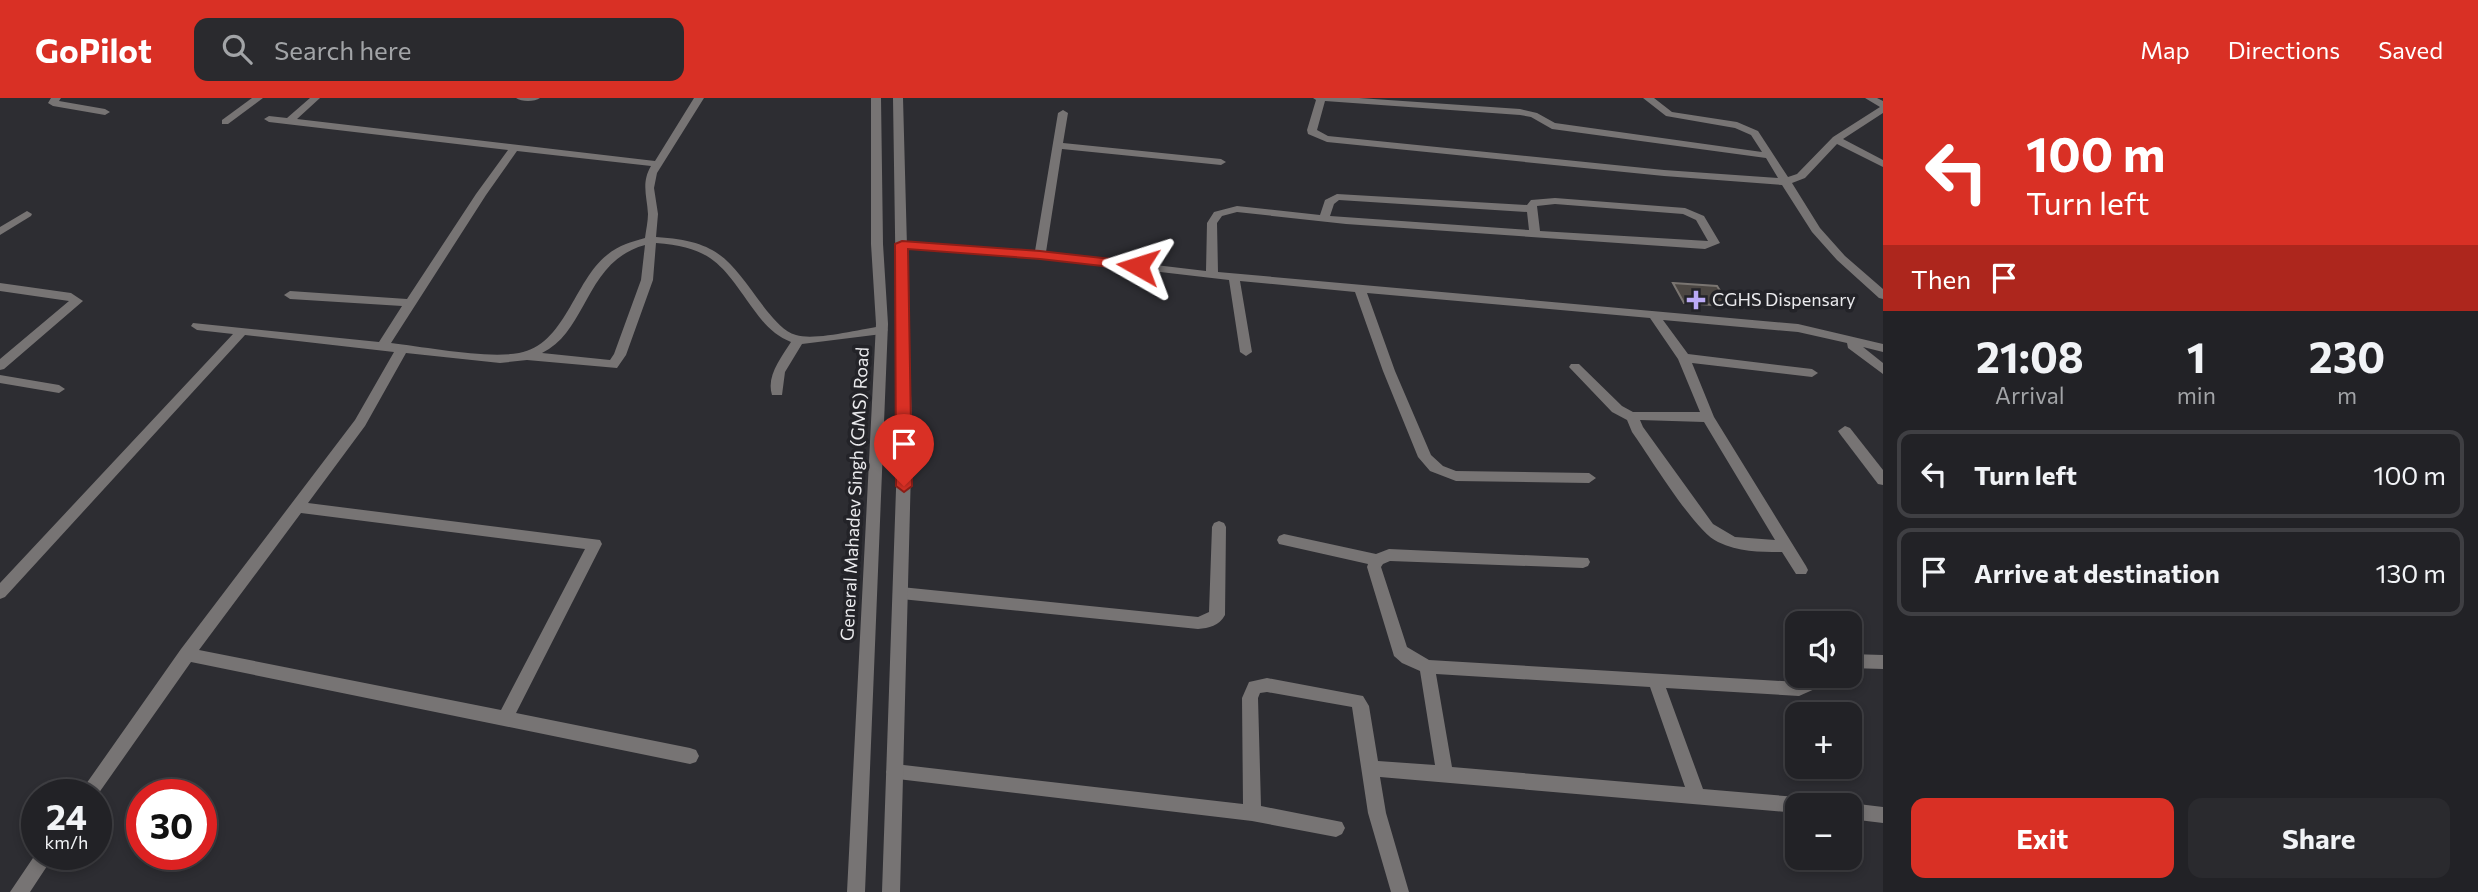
<!DOCTYPE html>
<html lang="en">
<head>
<meta charset="utf-8">
<style>
	body { margin:0; font-family:Commissioner,sans-serif; background:#2a2a2e; color:#f1f3f6; height:100vh; display:flex; flex-direction:column; font-size:26px; white-space:nowrap }
	* { box-sizing:border-box; margin:0 }
	p { font-size:23px; color:#a2a4a7 }
	.icon { flex:none; width:38px; height:38px; fill:none; stroke:currentColor; stroke-width:2; stroke-linecap:round; stroke-linejoin:round }
	.map { position:relative; flex:1; overflow:hidden }
	.panel { display:flex; flex-direction:column; background:#222226; width:595px }
	.panel>* { flex:none }
	.top-card { background:#d93025; color:#fff; overflow:hidden }
	.tools { position:absolute; left:1785px; top:513px; display:grid; gap:14px }
	.tools a { display:grid; place-items:center; width:77px; height:77px; border-radius:14px; background:#222226; box-shadow:0 4px 10px #0003,0 0 0 2px #3f3f43; font-size:35px }
	.speed { position:absolute; left:21px; top:681px; display:flex; gap:14px; font-size:35px; font-weight:700; text-align:center }
	.speed>* { display:grid; place-content:center; width:91px; height:91px; border-radius:50%; background:#222226; box-shadow:0 4px 10px #0003,0 0 0 2px #3f3f43; line-height:1 }
	.speed small { font-size:18px; font-weight:400 }
	.speed .limit { border:10px solid #d22; background:#fff; color:#111 }
	.pin { position:absolute; display:grid; place-items:center; width:60px; height:60px; color:#fff; margin:-72px -30px; border-radius:50% 50% 50% 0; rotate:-45deg; box-shadow:0 0 7px #0007 }
	.pin .icon { rotate:45deg }
	.me { position:absolute; width:77px; margin:-38px; rotate:276deg; stroke-linejoin:round; filter:drop-shadow(0 0 5px #0008) }
	.turn { display:flex; align-items:center; gap:24px; height:147px; padding:0 28px; font-size:32px }
	.turn .icon { width:91px; height:91px; stroke-width:2.5 }
	.turn b { display:block; font-size:49px; line-height:60px }
	.then { display:flex; align-items:center; height:66px; padding:0 28px; background:#0003; gap:14px; font-size:26px }
	.eta { display:flex; justify-content:space-evenly; align-items:center; height:119px; text-align:center }
	.eta b { font-size:42px; font-weight:700; line-height:49px }
	.cta { display:flex; gap:14px; margin-top:auto; padding:14px 28px }
	.cta a { flex:1; height:80px; border-radius:14px; background:#d93025; color:#fff; font-size:28px; font-weight:700; line-height:80px; text-align:center }
	.cta a+a { background:#2a2a2e; color:#f1f3f6 }
	ul { padding:0; list-style:none }
	li { display:flex; align-items:center; gap:21px; height:88px; margin:0 14px 10px; padding:0 14px; border:4px solid #3f3f43; border-radius:14px }
	li div { flex:1 }
	li b { display:block; font-size:26px }
	li em { font-style:normal }
	header { display:flex; align-items:center; gap:42px; box-sizing:border-box; height:98px; padding:0 35px; background:#d93025; color:#fff }
	header strong { font-size:33px }
	nav { display:flex; gap:38px; margin-inline-start:auto; font-size:24px }
	.search { width:490px; height:63px; background:#2a2a2e; display:flex; align-items:center; gap:18px; box-sizing:border-box; padding:0 24px; border-radius:14px; color:#a2a4a7; font-size:26px }
	main { display:flex; flex:1; min-height:0 }
	.map>svg:first-child { display:block }
	.building { fill:#4c4743; stroke:#7a7571; stroke-width:2 }
	.lines { fill:none; stroke-linecap:round; stroke-linejoin:round }
	.minor { fill:#777474; fill-rule:evenodd }
	.tertiary { fill:#777474; fill-rule:evenodd }
	.route { fill:#d93025; stroke:#8d1f18; stroke-width:2 }
	.poi-dot { fill:#bbaaf6; stroke:#232328; stroke-width:2.5 }
	.labels { text-anchor:middle; stroke-width:7; stroke-linejoin:round; paint-order:stroke }
	.poi-label { font-size:18px; fill:#eaeaed; stroke:#232328; text-anchor:start }
	.street-label { font-size:18px; fill:#eaeaed; stroke:#232328 }
</style>
</head>
<body>
<header>
<strong>GoPilot</strong>
<div class="search"><svg class="icon" aria-label="search" viewBox="0 0 24 24"><circle cx="10" cy="10" r="6"/><path d="M15 15l6 6"/></svg>Search here</div>
<nav><a>Map</a><a>Directions</a><a>Saved</a></nav>
</header>
<main>
<div class="map">
<svg width="1883" height="794" viewBox="0 0 1883 794">
	<rect width="100%" height="100%" fill="#2d2d32"/>
	<polygon class="building" points="1673,185 1717,188 1730,208 1684,205"/>
	<g class="lines">
		<g class="minor">
			<polygon points="51,0 61,0 59,3 105,11 110,14 105,17 53,8 48,5"/>
			<polygon points="252,0 263,0 228,26 222,26 222,22"/>
			<path d="M310 0H320L297 21 655 63 694 0H704L657 75 654 90 658 116 656 139C724 143 730 165 767 213 775 222 784 234 796 237 815 243 861 231 882 228L888 232 882 236 802 246 785 274 782 297H772C766 278 781 260 791 244 775 238 764 226 754 212 723 169 714 149 656 145L653 182 626 257 617 270 527 262 500 265 406 255 365 328 308 405 600 442 602 446 516 615 690 650 696 652 699 658 696 664 690 666 191 564 96 699V696H79L181 551 355 322 394 254 245 237 5 499 0 501V485L233 236 197 232 191 228 193 225 379 244 402 208 290 201 284 197 290 193 407 201 476 96 508 52 269 24 264 21 269 18 287 20ZM517 53 651 68C641 85 647 98 648 116 648 123 646 132 645 140 631 144 619 147 607 157 574 183 565 247 519 255 486 261 426 249 391 245L486 97ZM645 147 641 182 614 256 610 262 542 255C588 233 585 163 645 147ZM301 415 585 451 501 612 199 552Z"/>
			<path d="M516 0H540C535 4 521 4 516 0Z"/>
			<path d="M1313 0H1359L1520 11 1537 15 1555 25 1762 54 1751 37 1735 30 1666 18 1643 0H1654L1672 14 1737 24 1758 33 1788 79 1797 76 1833 39 1880 9 1865 0H1877L1883 3V15L1843 41 1883 62V69L1837 46 1805 80 1792 85 1820 130 1845 158 1883 191V201L1879 200 1837 162 1812 134 1782 87 1664 78 1327 44 1308 36 1307 32 1316 2ZM1325 3 1520 17 1531 19 1552 31 1766 60 1778 80 1664 72 1328 38 1317 32Z"/>
			<path d="M1063 12 1068 15 1063 45 1221 61 1226 64 1221 67 1062 51 1046 154 1206 173 1207 125 1214 114 1237 108 1320 117 1325 102 1337 96 1527 107 1531 102 1555 100 1685 110 1704 118 1720 145 1705 151 1346 126 1237 114 1222 118 1217 125 1218 174 1798 226 1883 246V254L1863 249 1883 265V276L1848 250 1847 245 1798 234 1663 222 1688 256 1812 271 1818 275 1812 279 1692 265 1714 319 1806 468 1808 472 1806 476H1796L1782 454C1761 454 1739 454 1718 444 1695 434 1650 359 1632 334L1627 322 1612 314 1569 269 1571 266H1579L1622 308 1633 314H1700L1678 261 1650 220 1367 195 1395 273 1431 357 1443 368 1456 373 1589 375 1596 380 1589 385 1456 383 1430 373 1418 359 1383 273 1355 194 1240 183 1252 254 1246 258 1240 254 1229 182 1040 160 898 148 896 146 902 143 1035 153 1058 15ZM1339 102 1527 114 1529 132 1330 118 1334 106ZM1555 106 1683 116 1696 122 1708 143 1540 133 1537 108ZM1640 322 1704 324 1775 442 1735 439 1713 426 1643 329Z"/>
			<polygon points="27,113 32,116 31,118 0,137 0,129"/>
			<polygon points="0,185 71,195 83,203 4,271 0,272 0,261 69,203 0,193"/>
			<polygon points="0,277 59,287 65,291 59,295 0,285"/>
			<polygon points="1845,328 1850,330 1883,372 1883,387 1878,386 1840,336 1838,333"/>
			<path d="M1219 423 1224 425 1226 429 1225 517C1219 528 1209 530 1198 531L901 501 896 499 893 495 896 491 901 489 1198 519 1209 514 1212 429 1214 425Z"/>
			<path d="M1284 436 1376 456 1389 451 1588 460 1590 464 1588 468 1583 470 1390 463 1383 466 1381 469 1407 549 1429 562 1798 584 1806 578H1822L1817 590 1799 598 1666 590 1703 691 1797 699 1803 701 1806 707H1797V715L1380 679 1386 715 1409 794H1391L1368 715 1352 609 1267 594 1260 595 1258 600 1261 708 1342 724 1345 730 1342 736 1336 739 1252 723 889 680 886 674 889 668 895 666 1243 706 1242 600 1249 584 1267 580 1363 598 1369 608 1378 663 1435 667 1420 573 1402 565 1394 558 1367 469 1368 466 1279 446 1277 442 1279 438ZM1436 576 1650 589 1685 689 1452 669Z"/>
			<polygon points="1850,556 1883,557 1883,571 1850,570"/>
			<polygon points="1850,705 1883,709 1883,725 1850,721 1850,707 1844,707"/>
			<polygon points="37,754 37,756 55,756 30,794 10,794"/>
		</g>
		<g class="tertiary">
			<polygon points="871,0 881,0 883,146 888,226 865,794 847,794 876,226 871,146"/>
			<polygon points="893,0 903,0 912,334 900,794 882,794 898,334"/>
		</g>
	</g>
	<polygon class="route" points="902,143 1040,153 1138,164 1145,168 1138,172 1040,161 908,151 912,388 904,394 896,388 895,146"/>
	<path class="poi-dot" d="M1692.5 191.5h7v7h7v7h-7v7h-7v-7h-7v-7h7z"/>
	<g class="labels">
		<g class="poi-label">
			<text x="1712" y="208">CGHS Dispensary</text>
		</g>
		<g class="street-label">
			<text transform="translate(855 396) rotate(-87)" y="6">General Mahadev Singh (GMS) Road</text>
		</g>
	</g>
</svg>
<div class="tools">
<a><svg class="icon" aria-label="sound" viewBox="0 0 24 24"><path d="M4 9h4l5-4v14l-5-4H4zM17 9q2 3 0 6"/></svg></a>
<a>+</a>
<a>−</a>
</div>
<div class="speed"><div>24<small>km/h</small></div><div class="limit">30</div></div>
<div class="pin" style="left:904px;top:388px;background:#d93025"><svg class="icon" aria-label="arrive" viewBox="0 0 24 24"><path d="M6 21V4h12l-3 4 3 4H6"/></svg></div>
<svg class="me" style="left:1138px;top:168px" viewBox="-20 -20 40 40"><path d="M0-17L14 15 0 8-14 15z" fill="#d93025" stroke="#fff" stroke-width="4"/></svg>
</div>
<section class="panel">
<div class="top-card">
<div class="turn"><svg class="icon" aria-label="left" viewBox="0 0 24 24"><path d="M17 20v-9H6M10 6l-5 5 5 5"/></svg><div><b>100 m</b>Turn left</div></div>
<div class="then">Then<svg class="icon" aria-label="arrive" viewBox="0 0 24 24"><path d="M6 21V4h12l-3 4 3 4H6"/></svg></div>
</div>
<div class="eta">
<div><b>21:08</b><p>Arrival</p></div>
<div><b>1</b><p>min</p></div>
<div><b>230</b><p>m</p></div>
</div>
<ul>
<li><svg class="icon" aria-label="left" viewBox="0 0 24 24"><path d="M17 20v-9H6M10 6l-5 5 5 5"/></svg><div><b>Turn left</b></div><em>100 m</em></li>
<li><svg class="icon" aria-label="arrive" viewBox="0 0 24 24"><path d="M6 21V4h12l-3 4 3 4H6"/></svg><div><b>Arrive at destination</b></div><em>130 m</em></li>
</ul>
<div class="cta"><a>Exit</a><a>Share</a></div>
</section>
</main>
</body>
</html>
